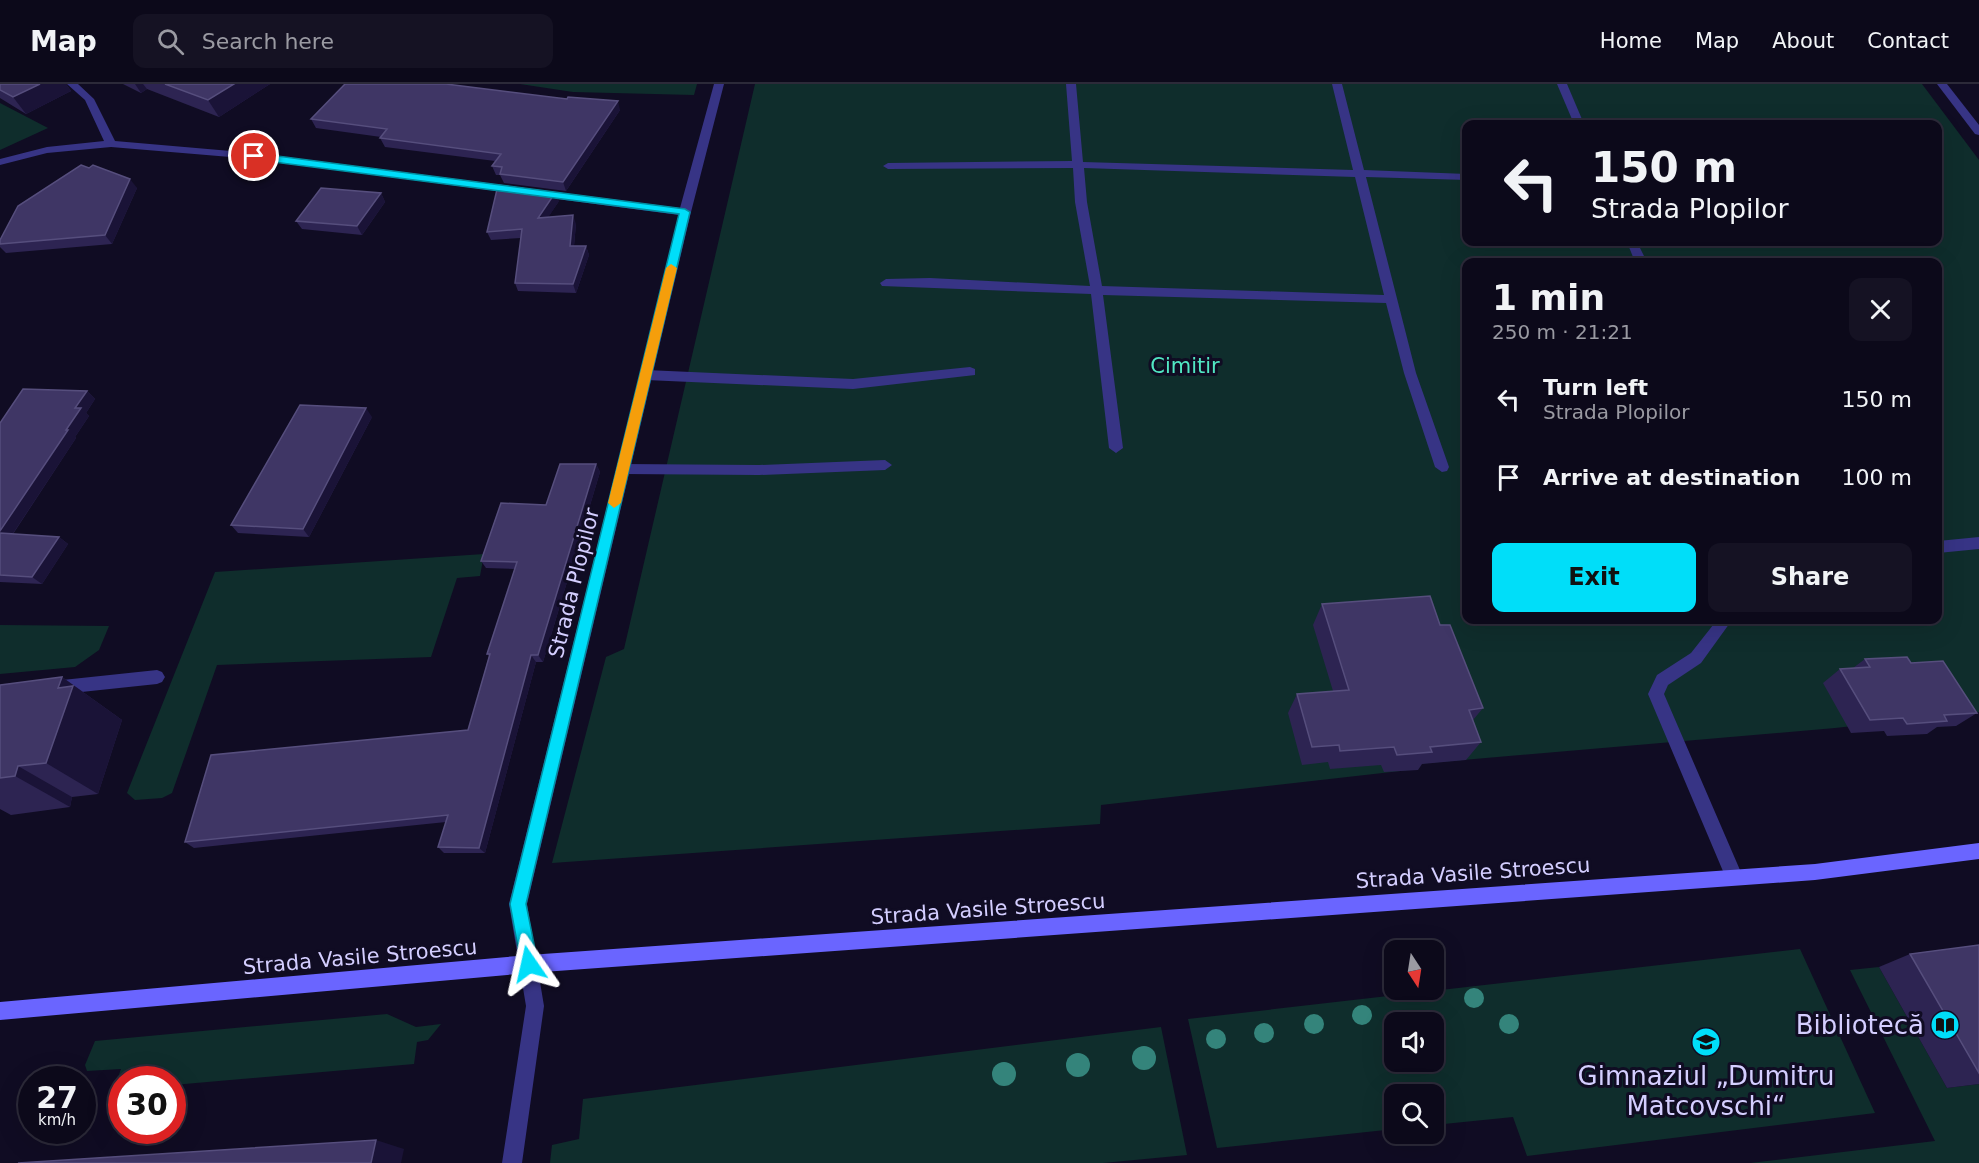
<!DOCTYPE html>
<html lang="en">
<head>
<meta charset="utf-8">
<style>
	body { margin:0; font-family:"DejaVu Sans",sans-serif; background:#151223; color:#f1f3f6; height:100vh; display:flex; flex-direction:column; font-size:22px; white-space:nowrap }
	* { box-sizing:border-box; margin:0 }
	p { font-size:20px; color:#9a9aa2 }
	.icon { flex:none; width:33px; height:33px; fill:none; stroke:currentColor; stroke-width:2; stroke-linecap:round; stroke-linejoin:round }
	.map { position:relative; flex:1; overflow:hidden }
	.side { position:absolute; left:1462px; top:174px; width:480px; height:366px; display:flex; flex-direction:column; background:#0c091a; border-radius:12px; box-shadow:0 6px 24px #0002,0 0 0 2px #2c2a39 }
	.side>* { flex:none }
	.banner { position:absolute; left:1462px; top:36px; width:480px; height:126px; border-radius:12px; box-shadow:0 6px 24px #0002,0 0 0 2px #2c2a39; background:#0c091a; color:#f1f3f6; overflow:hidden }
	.needle { width:39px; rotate:168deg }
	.buttons { position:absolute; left:1384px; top:856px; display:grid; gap:12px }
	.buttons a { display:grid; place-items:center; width:60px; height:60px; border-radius:12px; background:#0c091a; box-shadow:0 6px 24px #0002,0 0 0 2px #2c2a39; font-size:30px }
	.speed { position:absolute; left:18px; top:982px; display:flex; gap:12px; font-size:30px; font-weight:700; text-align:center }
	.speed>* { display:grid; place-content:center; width:78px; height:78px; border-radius:50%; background:#0c091a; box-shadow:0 6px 24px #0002,0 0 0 2px #2c2a39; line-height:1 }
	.speed small { font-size:15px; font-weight:400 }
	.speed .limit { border:9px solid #d22; background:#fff; color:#111 }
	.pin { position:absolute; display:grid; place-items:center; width:51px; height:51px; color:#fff; margin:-26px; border:3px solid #fff; border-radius:50%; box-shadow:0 2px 6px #0007 }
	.me { position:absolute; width:66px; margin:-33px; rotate:349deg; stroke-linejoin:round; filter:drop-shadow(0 0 4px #0008) }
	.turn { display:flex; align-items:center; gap:21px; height:126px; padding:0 30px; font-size:27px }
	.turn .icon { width:78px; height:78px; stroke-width:2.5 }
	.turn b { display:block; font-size:42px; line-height:51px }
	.round { display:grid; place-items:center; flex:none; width:63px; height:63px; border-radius:12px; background:#151223 }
	.summary { display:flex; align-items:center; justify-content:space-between; height:102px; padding:0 30px }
	h1 { font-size:36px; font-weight:700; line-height:45px }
	.button { display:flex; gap:12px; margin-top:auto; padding:12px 30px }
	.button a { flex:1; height:69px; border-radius:12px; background:#00def9; color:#111; font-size:24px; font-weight:700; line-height:69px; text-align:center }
	.button a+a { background:#151223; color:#f1f3f6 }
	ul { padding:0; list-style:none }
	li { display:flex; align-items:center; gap:18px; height:78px; padding:0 30px }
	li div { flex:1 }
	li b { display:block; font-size:22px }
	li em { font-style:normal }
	header { display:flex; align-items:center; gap:36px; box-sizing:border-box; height:84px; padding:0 30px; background:#0c091a; border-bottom:2px solid #2c2a39 }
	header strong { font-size:28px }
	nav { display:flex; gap:33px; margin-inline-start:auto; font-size:21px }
	.search { width:420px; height:54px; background:#151223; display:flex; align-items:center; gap:15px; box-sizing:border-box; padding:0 21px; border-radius:12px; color:#9a9aa2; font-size:22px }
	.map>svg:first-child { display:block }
	.green { fill:#0f2d2c; fill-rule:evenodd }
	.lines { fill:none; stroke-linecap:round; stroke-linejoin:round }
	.lane { fill:#373485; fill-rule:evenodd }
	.street { fill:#373485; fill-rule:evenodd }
	.secondary { fill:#6a65ff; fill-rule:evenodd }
	.tree { fill:#34847b }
	.wall { fill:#2d2452 }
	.shaded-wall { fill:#1a1337 }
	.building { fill:#3f3665; stroke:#564e7d; stroke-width:1.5 }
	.route { fill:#00def9; stroke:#0090a2; stroke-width:1.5 }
	.slow { fill:#f59e0b }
	.labels { text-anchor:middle; stroke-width:6; stroke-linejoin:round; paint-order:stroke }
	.park-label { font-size:21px; fill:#51e7c3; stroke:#100c23 }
	.street-label { font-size:21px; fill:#d4ceff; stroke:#100c23 }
	.near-poi-label { font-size:26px; fill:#d4ceff; stroke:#100c23; text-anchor:end }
</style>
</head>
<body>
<header>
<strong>Map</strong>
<div class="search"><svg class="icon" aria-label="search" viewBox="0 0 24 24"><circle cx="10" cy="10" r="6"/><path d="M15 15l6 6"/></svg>Search here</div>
<nav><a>Home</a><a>Map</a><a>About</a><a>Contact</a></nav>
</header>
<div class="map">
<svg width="1979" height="1079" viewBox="0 0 1979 1079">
	<rect width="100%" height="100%" fill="#100c23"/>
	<g class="green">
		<polygon points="520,0 697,0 694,11 573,8"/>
		<path d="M755 0H1922L1979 76V628L1835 644 1417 680 1418 685 1101 721 1100 740 552 779 606 573 624 565ZM1467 40H1938V158H1467ZM1467 178H1938V536H1467Z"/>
		<polygon points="0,19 48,44 0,66"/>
		<polygon points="484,470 480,492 457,494 431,573 217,581 172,709 162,714 135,716 127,709 215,488"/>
		<polygon points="0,541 109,542 99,566 75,583 0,590"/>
		<path d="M1800 865 1875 1029 1527 1072 1513 1033 1434 1041V1011H1395V1045L1217 1064 1188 935ZM1395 939H1434V978H1395Z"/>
		<polygon points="1879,883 1947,1004 1979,1000 1979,1079 1750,1079 1935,1057 1850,886"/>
		<polygon points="387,930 416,943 441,940 428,956 417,958 414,980 173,1001 172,996 122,996 121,1006 113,1007 121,985 87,987 85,981 95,957"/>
		<polygon points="1161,943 1187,1071 1103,1079 550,1079 552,1061 579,1055 583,1015"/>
	</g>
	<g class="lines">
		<g class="lane">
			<path d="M1066 0H1076L1083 78 1353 86 1332 0H1342L1364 86 1467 90V96L1366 93 1416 289 1449 383 1447 387 1442 388 1435 383 1404 289 1386 219 1103 211 1123 364 1116 369 1109 364 1091 210 882 202 880 199 886 195 930 194 1090 202 1075 118 1073 84 888 85 883 82 888 79 1072 77ZM1084 84 1355 93 1384 211 1102 202 1087 118Z"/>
			<polygon points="1557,0 1567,0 1584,40 1574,40"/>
			<polygon points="1627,158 1637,158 1647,178 1635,178"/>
			<polygon points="970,283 975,285 975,291 853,305 646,296 640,291 646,286 853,295"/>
			<polygon points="885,376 892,381 885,386 759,391 623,390 616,385 623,380 759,381"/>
			<polygon points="1979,453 1979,465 1938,469 1938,457"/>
			<polygon points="1717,536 1732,536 1701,579 1668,601 1664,610 1743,793 1740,799 1734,801 1728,799 1648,610 1657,591 1691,569"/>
			<polygon points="157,586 162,588 165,593 162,598 157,600 53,611 47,609 45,604 47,599 53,597"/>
		</g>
		<g class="street">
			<polygon points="67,0 78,0 94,15 115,57 254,69 680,124 714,0 724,0 691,128 527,820 544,922 522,1079 502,1079 526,922 509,820 679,131 254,75 111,63 47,69 0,81 0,75 47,63 104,57 85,16"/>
			<polygon points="1937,0 1947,0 1979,41 1979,51 1975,50"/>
		</g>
		<polygon class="secondary" points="1979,759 1979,775 1815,796 529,889 0,936 0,918 529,871 1815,780"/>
	</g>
	<g class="tree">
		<circle cx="1474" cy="914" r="10"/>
		<circle cx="1362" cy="931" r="10"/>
		<circle cx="1314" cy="940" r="10"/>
		<circle cx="1509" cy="940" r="10"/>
		<circle cx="1264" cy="949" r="10"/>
		<circle cx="1216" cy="955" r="10"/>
		<circle cx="1144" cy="974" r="12"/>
		<circle cx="1078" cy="981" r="12"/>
		<circle cx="1004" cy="990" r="12"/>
	</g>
	<g class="wall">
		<polygon points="0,0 66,0 71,7 26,30 0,14"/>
		<polygon points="123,0 270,0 219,33 147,5 141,9"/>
		<polygon points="620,26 566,107 504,99 500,91 496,91 492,82 495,77 385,63 380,54 381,53 316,44 311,35"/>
		<polygon points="89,84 137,104 112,160 6,169 0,163 0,156"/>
		<polygon points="381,109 385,118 362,151 302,145 296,137"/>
		<polygon points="559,117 548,133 576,140 574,162 586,162 589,171 576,209 518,207 515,199 521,154 491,156 487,148"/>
		<polygon points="87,307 95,315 86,329 89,332 75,353 76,354 13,450 59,453 68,460 42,500 0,498 0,339"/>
		<polygon points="372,333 309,453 238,449 231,441"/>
		<polygon points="596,380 600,388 543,578 536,578 485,769 444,769 438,763 446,738 194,764 185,758 468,646 489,572 487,570 515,485 486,484 481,477 546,421"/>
		<polygon points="1322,520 1440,541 1483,624 1473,636 1481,658 1466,676 1422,680 1418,686 1384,688 1381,681 1330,685 1328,678 1302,681 1288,629 1297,610 1333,607 1313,541"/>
		<polygon points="1865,575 1911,579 1977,629 1956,642 1937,643 1927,650 1887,652 1884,647 1851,649 1823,599 1840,585 1853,584"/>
		<polygon points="62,593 122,636 98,710 72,713 70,723 11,731 0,725 0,601"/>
		<polygon points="1979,861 1979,1000 1947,1004 1879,883 1910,870"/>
	</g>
	<g class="shaded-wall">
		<polygon points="40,0 66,0 71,7 26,30 13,13"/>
		<polygon points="135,0 143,0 147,5 141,9"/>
		<polygon points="234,0 270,0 219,33 208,16"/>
		<polygon points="618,17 620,26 566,107 563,98"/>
		<polygon points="130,95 137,104 112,160 105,151"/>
		<polygon points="381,109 385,118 362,151 357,142"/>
		<polygon points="555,109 559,117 542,143 538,134"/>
		<polygon points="573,131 576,140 573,171 570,162"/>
		<polygon points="586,162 589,171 576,209 573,200"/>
		<polygon points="87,307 95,315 86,329 89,332 75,353 76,354 8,457 0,450 0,447 66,346 75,324"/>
		<polygon points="366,324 372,333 309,453 303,445"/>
		<polygon points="596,380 600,388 543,578 538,571"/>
		<polygon points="59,453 68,460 42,500 32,493"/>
		<polygon points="531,571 536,578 485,769 479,764"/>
		<polygon points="62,593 122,636 98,710 46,679 58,604"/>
		<polygon points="18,682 72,713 70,723 15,692"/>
		<polygon points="376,1056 404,1065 401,1079 371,1079"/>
	</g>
	<g class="building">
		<polygon points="0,0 40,0 13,13 0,6"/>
		<polygon points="165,0 234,0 208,16"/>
		<polygon points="345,0 446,0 567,15 568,13 618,17 563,98 500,90 502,83 492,82 501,70 380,54 387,45 311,35"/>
		<polygon points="81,81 89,84 93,81 130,95 105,151 0,160 0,156 18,122"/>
		<polygon points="498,101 555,109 538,134 573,131 570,162 586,162 573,200 515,199 522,145 487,148"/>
		<polygon points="321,104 381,109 357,142 296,137"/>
		<polygon points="23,305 87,307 75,324 81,324 66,346 68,346 0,447 0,339"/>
		<polygon points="300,321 366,324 303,445 231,441"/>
		<polygon points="560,380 596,380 538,571 531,571 479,764 438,763 448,731 185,758 211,671 468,646 490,570 487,570 517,478 481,477 501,419 546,421"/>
		<polygon points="0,449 59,453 32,493 0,491"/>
		<polygon points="1430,512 1440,541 1450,541 1483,624 1469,626 1481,658 1430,663 1432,668 1397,671 1394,663 1340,667 1339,661 1312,663 1297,610 1349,606 1322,520"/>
		<polygon points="1907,573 1911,579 1943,577 1977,629 1944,631 1947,637 1907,640 1903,634 1870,636 1840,585 1870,583 1865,575"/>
		<polygon points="62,593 58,604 73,602 46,679 18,682 15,692 0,694 0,601"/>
		<polygon points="1979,861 1979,989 1910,870"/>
		<polygon points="376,1056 371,1079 18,1079"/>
	</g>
	<polygon class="route" points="254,69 685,125 690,128 526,820 538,880 535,886 529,889 524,886 521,880 510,820 679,130 250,75 250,70"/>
	<polygon class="slow" points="671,180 677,184 621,419 614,424 608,419 666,184"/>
	<defs>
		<g id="library-disc" transform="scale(1.5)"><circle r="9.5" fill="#00def9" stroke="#100c23"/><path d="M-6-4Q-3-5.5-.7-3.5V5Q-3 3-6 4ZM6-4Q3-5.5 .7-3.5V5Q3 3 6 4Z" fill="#111"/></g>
		<g id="school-disc" transform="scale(1.5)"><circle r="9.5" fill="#00def9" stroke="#100c23"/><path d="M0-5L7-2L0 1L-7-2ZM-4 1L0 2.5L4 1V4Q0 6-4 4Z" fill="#111"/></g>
	</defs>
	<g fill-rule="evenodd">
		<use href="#library-disc" x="1945" y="941"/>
		<use href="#school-disc" x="1706" y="958"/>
	</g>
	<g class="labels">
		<g class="park-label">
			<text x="1185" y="289">Cimitir</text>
		</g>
		<g class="street-label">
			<text transform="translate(574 499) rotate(-76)" y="7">Strada Plopilor</text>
			<text transform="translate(1473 789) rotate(-4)" y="7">Strada Vasile Stroescu</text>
			<text transform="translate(988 825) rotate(-4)" y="7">Strada Vasile Stroescu</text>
			<text transform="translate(360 873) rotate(-5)" y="7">Strada Vasile Stroescu</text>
		</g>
		<g class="near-poi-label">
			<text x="1924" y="950">Bibliotecă</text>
			<text x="1706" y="1001" text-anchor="middle">Gimnaziul „Dumitru<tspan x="1706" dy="30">Matcovschi“</tspan></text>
		</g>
	</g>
</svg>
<div class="buttons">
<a><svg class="needle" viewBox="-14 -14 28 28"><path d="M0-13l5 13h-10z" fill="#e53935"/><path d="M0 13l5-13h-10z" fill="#9a9aa2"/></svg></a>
<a><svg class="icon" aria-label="sound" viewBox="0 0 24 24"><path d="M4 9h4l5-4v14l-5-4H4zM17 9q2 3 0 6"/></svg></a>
<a><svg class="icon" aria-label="search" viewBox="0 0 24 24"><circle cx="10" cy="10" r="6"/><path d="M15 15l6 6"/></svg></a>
</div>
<div class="speed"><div>27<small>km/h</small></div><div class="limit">30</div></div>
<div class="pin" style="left:254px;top:72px;background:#d93025"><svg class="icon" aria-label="arrive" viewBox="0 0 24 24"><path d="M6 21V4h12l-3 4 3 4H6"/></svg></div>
<svg class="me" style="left:529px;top:880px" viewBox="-20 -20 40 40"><path d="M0-17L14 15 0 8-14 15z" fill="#00def9" stroke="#fff" stroke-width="4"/></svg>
<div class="banner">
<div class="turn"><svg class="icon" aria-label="left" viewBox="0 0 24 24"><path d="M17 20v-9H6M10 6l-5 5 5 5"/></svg><div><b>150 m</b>Strada Plopilor</div></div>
</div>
<section class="side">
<div class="summary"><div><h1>1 min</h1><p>250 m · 21:21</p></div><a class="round"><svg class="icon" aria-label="close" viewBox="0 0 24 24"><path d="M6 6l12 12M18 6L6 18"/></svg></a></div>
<ul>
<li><svg class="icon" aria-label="left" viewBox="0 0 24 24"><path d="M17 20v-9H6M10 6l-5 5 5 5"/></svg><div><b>Turn left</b><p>Strada Plopilor</p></div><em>150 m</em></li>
<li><svg class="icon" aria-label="arrive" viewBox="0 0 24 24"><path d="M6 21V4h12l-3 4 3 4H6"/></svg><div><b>Arrive at destination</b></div><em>100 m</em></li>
</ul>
<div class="button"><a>Exit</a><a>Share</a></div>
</section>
</div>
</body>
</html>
